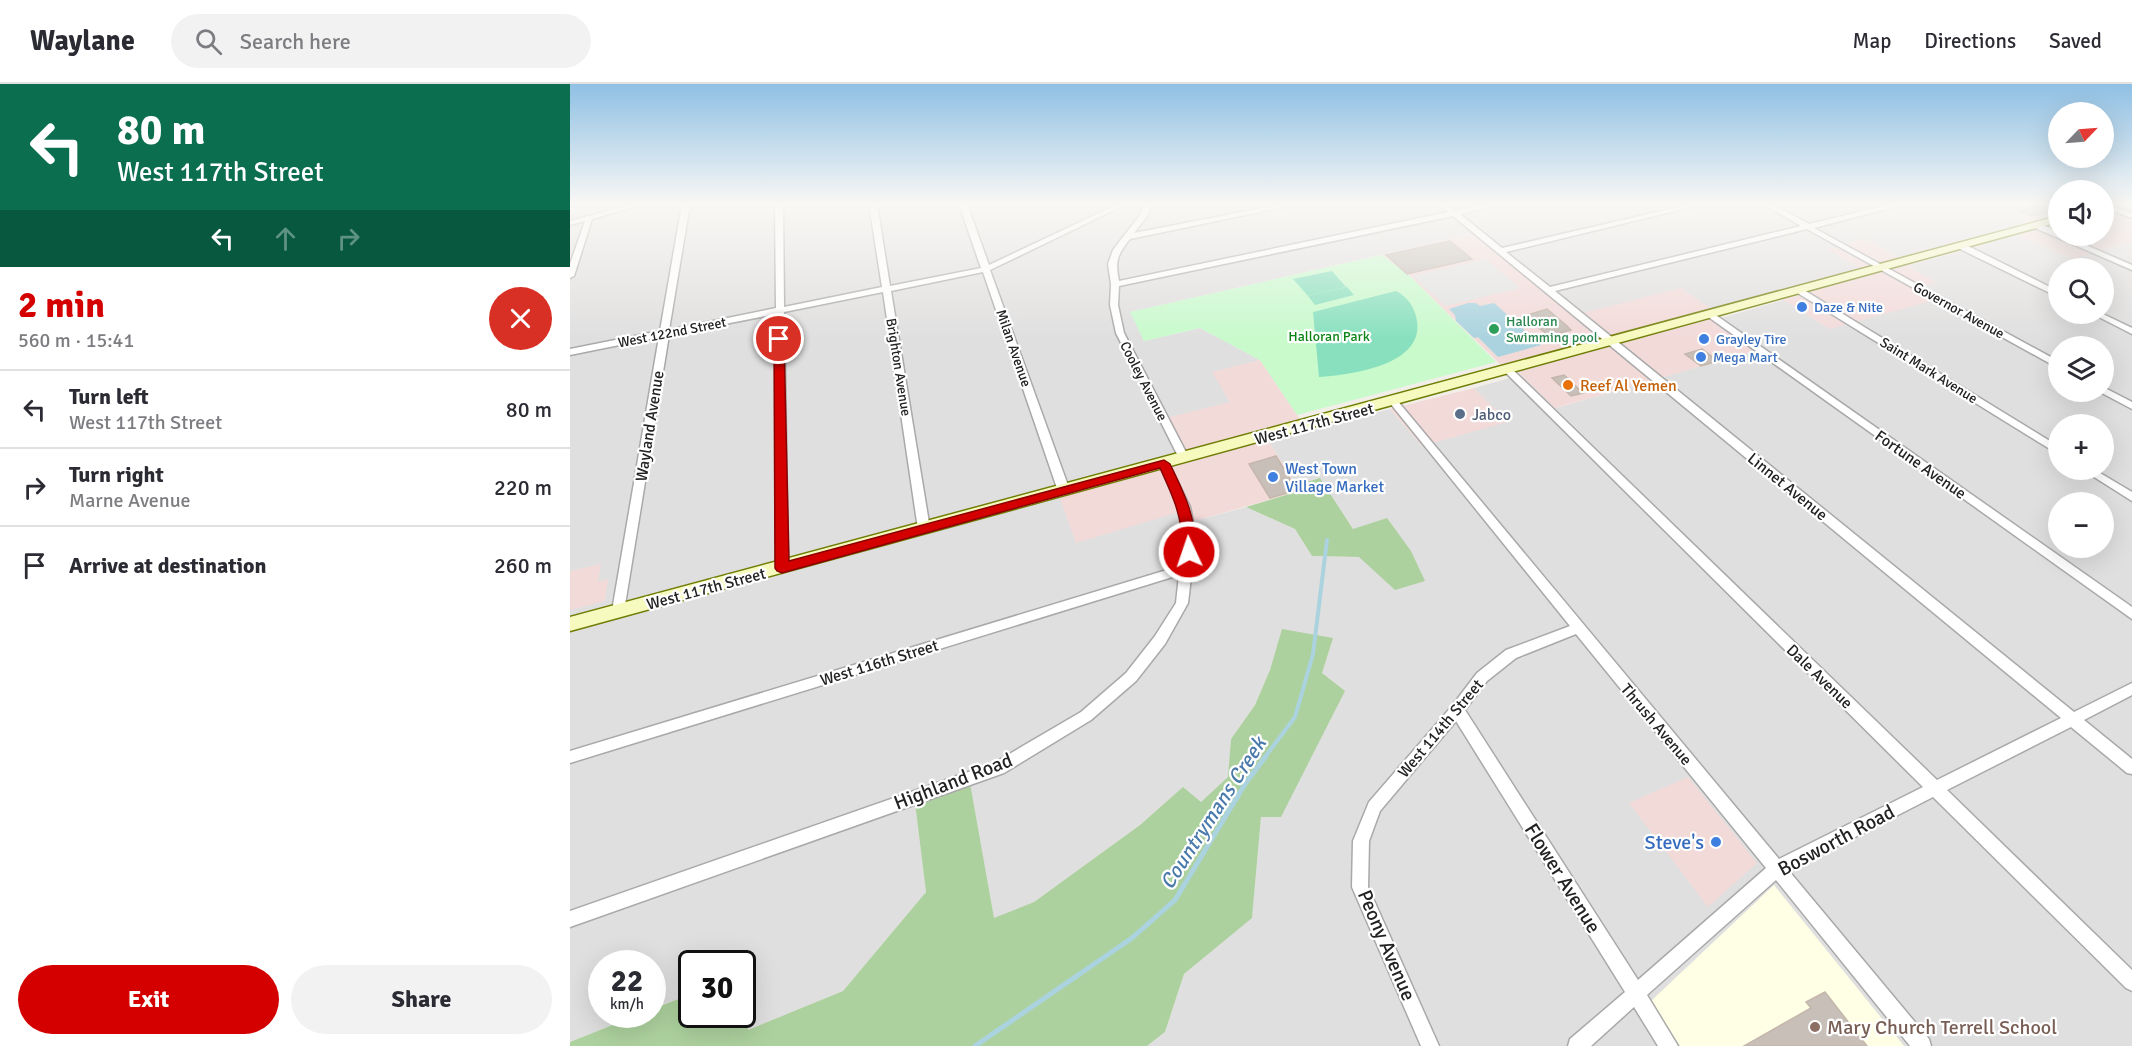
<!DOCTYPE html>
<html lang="en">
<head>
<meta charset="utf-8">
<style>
	body { margin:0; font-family:Signika,sans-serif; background:#f2f2f3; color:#2b2b33; height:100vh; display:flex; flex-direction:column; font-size:22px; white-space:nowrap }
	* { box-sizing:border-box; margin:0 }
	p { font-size:20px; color:#7c7c81 }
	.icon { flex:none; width:33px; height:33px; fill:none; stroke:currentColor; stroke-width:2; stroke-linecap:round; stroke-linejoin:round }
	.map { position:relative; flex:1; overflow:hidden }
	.drawer { display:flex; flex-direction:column; background:#fff; width:570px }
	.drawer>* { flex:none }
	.guide { background:#0b6e4f; color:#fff; overflow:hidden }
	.needle { width:39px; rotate:65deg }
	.buttons { position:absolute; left:1478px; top:18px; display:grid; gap:12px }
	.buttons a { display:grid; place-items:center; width:66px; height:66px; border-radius:50%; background:#fff; box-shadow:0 6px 24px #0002; font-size:30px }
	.speed { position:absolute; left:18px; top:866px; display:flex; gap:12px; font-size:30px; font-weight:700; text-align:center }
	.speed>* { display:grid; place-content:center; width:78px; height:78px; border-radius:50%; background:#fff; box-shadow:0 6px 24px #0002; line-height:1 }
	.speed small { font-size:15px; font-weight:400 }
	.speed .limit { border:3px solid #111; border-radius:9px; background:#fff; color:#111 }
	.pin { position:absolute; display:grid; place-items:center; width:51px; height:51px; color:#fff; margin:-26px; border:3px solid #fff; border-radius:50%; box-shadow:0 2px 6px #0007 }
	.me { position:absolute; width:66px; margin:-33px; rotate:357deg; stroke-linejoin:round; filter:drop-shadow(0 0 4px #0008) }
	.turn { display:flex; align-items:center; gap:21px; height:126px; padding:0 18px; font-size:27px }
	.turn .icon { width:78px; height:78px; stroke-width:2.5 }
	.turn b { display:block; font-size:42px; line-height:51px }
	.lanes { display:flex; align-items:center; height:57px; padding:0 18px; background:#0003; justify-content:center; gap:30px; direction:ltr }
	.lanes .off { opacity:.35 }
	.round { display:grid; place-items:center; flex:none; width:63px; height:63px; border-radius:32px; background:#f2f2f3 }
	.headline { display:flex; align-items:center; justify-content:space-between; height:102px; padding:0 18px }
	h1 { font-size:36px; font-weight:700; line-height:45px; color:#d40000 }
	.button { display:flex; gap:12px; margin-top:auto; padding:12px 18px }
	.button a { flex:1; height:69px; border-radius:36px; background:#d40000; color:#fff; font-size:24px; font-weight:700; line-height:69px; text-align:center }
	.button a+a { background:#f2f2f3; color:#2b2b33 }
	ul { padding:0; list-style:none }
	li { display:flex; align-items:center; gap:18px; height:78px; padding:0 18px; border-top:2px solid #e1e1e2 }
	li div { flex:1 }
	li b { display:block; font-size:22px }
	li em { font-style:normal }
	header { display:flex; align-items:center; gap:36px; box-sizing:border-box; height:84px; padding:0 30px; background:#fff; border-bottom:2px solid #e1e1e2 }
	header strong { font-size:28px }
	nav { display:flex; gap:33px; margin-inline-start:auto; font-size:21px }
	.search { width:420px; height:54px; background:#f2f2f3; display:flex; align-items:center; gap:15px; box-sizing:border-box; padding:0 21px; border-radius:33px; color:#7c7c81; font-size:22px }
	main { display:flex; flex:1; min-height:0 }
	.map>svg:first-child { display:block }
	.residential { fill:#e0dfdf; fill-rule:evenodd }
	.commercial { fill:#f2dad9 }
	.education { fill:#ffffe5 }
	.forest { fill:#add19e }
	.park { fill:#c8facc }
	.pitch { fill:#88e0be }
	.parking { fill:#e2e2e2 }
	.water { fill:#aad3df }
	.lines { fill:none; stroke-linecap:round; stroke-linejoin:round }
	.stream-far1 { stroke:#aad3df; stroke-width:4 }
	.stream { stroke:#aad3df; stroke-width:5 }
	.building { fill:#c7bfb8; stroke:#c4b6ab; stroke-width:1.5 }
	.minor-casing { stroke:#a9a9a9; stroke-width:3 }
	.secondary-casing { stroke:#707d05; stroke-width:3 }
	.minor { fill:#fff; fill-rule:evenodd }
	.secondary { fill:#f7fabf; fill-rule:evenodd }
	.route { fill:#d40000; stroke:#8a0000; stroke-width:1.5 }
	.shop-dot { fill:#3f7fe0; stroke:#fff; stroke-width:2 }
	.leisure-dot { fill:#2e9e5b; stroke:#fff; stroke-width:2 }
	.food-dot { fill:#e8710a; stroke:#fff; stroke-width:2 }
	.service-dot { fill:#5c6f8a; stroke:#fff; stroke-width:2 }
	.education-dot { fill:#8d6e63; stroke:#fff; stroke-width:2 }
	.labels { text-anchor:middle; stroke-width:4.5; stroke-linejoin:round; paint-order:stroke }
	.far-shop-label { font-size:14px; fill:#366cbe; stroke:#fff; text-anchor:start }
	.far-street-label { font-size:14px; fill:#222; stroke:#fff }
	.far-leisure-label { font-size:14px; fill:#27864d; stroke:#fff; text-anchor:start }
	.far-park-label { font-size:14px; fill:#0c8416; stroke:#fff }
	.food-label { font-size:16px; fill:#c56008; stroke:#fff; text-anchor:start }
	.service-label { font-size:16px; fill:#4e5e75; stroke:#fff; text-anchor:start }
	.street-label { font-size:16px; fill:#222; stroke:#fff }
	.shop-label { font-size:16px; fill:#366cbe; stroke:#fff; text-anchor:start }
	.near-street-label { font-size:20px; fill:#222; stroke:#fff }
	.near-shop-label { font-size:20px; fill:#366cbe; stroke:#fff; text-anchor:end }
	.near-education-label { font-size:20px; fill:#785e54; stroke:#fff; text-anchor:start }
	.near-water-label { font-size:21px; font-style:italic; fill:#4a7aab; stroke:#fff }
</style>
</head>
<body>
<header>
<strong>Waylane</strong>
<div class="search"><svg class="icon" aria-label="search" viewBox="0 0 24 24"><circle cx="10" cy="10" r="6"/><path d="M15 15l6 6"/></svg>Search here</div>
<nav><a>Map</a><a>Directions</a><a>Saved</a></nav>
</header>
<main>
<section class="drawer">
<div class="guide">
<div class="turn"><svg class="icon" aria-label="left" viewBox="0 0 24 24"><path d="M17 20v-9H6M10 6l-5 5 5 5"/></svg><div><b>80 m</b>West 117th Street</div></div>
<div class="lanes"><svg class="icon" aria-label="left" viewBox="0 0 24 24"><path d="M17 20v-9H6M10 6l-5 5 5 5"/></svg><svg class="icon off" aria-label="ahead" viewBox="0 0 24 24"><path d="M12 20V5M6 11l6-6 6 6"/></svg><svg class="icon off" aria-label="right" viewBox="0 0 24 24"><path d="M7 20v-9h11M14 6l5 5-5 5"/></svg></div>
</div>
<div class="headline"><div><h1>2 min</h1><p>560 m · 15:41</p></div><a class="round" style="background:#d93025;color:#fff"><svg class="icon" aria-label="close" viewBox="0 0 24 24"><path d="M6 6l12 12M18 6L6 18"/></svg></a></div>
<ul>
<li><svg class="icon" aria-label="left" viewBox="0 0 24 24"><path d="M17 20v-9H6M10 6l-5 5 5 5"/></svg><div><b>Turn left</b><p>West 117th Street</p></div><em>80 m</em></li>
<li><svg class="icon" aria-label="right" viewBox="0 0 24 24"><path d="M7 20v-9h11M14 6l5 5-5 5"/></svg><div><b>Turn right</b><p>Marne Avenue</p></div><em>220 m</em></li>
<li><svg class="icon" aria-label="arrive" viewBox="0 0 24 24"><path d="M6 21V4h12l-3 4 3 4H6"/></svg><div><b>Arrive at destination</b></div><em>260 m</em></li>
</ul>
<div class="button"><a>Exit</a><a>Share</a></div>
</section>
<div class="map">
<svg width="1562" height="962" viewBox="0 0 1562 962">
	<rect width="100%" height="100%" fill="#f2efe9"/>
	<g class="residential">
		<polygon points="0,120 1433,120 1428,122 1462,137 1329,173 1295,155 1258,165 1291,184 1141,225 1111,204 1013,230 911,148 561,228 574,257 630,244 690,276 643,288 660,318 615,370 0,537"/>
		<path d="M1449 151 1502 175 1562 158V962H577L595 948 614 890 682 833 691 733 752 589 713 545 700 586 685 621 661 655 659 693 631 718 613 704 570 741 464 818 424 835 400 700 345 719 356 808 273 907 178 947 179 887 173 889 172 879H122L121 910 83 925 82 879H32V930H70L0 958V545L489 411 619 425 624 437 676 423 725 445 742 472 789 473 783 445 750 394 726 401 699 358 820 325 852 362 936 337 904 304 951 291 986 324 1183 267 1141 237 1214 216 1260 245 1350 202 1365 198 1337 182ZM1488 184H1533V230H1488ZM1488 262H1533V308H1488ZM1488 340H1533V386H1488ZM1488 418H1533V464H1488Z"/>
	</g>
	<g class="commercial">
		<polygon points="519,120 615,120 572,129 572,123 559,122 537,132"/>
		<polygon points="1433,120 1488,120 1488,152 1533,152 1533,120 1562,120 1562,158 1502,175 1443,149 1470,141 1427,122"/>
		<polygon points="911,148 1013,229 1111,204 1153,233 1142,237 1184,267 985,324 940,280 932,282 840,192 812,171"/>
		<polygon points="1295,155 1343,181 1338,183 1366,198 1351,203 1372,214 1260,245 1201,208 1290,184 1257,165"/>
		<polygon points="690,276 738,347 699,358 730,407 624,437 619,425 506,459 487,406 615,371 596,334 660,318 642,288"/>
		<polygon points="904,304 937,338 852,362 820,325"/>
		<polygon points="31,480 28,498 38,495 35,517 0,526 0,487"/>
		<polygon points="1118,693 1187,779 1138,823 1059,719"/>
	</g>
	<polygon class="education" points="1204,801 1334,962 1110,962 1081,917"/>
	<g class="forest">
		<polygon points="750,394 783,445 817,434 841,467 855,497 825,506 789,473 742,472 725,445 676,423 729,407 726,401"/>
		<polygon points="712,545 763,554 752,589 775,607 711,733 691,733 682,834 614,890 595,948 577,962 0,962 0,958 70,930 82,930 83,925 121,910 122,930 172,930 173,889 179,887 178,946 273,907 356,808 345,719 400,699 424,834 464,818 570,741 613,703 631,718 658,693 661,655 685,621 700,586"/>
	</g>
	<polygon class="park" points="812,171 840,192 926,278 727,331 690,276 630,244 574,257 560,228"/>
	<g class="pitch">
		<polygon points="762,187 776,203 738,212 723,195"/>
		<polygon points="777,203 784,211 745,221 738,212"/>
		<path d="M826 207C838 213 845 224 847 237 854 281 781 291 749 293L743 228Z"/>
	</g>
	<polygon class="parking" points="916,175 950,204 875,222 843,192"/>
	<polygon class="water" points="898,219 906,219 910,222 924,219 971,261 928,273 908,253 904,254 886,237 885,231 879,225"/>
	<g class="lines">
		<polyline class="stream-far1" points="695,673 725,633 743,570 757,456"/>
		<polyline class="stream" points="405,962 562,854 605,816 675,700 696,672"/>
	</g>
	<g class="building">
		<polygon points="1473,120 1488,120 1488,125 1462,132 1449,127"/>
		<polygon points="880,157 902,175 837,190 816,171"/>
		<polygon points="977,225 996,241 1001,246 979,252 954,232"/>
		<polygon points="1132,265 1148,277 1131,282 1115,270"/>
		<polygon points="994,291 1013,309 1001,312 982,294"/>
		<polygon points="706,372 727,406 700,414 679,380"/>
		<polygon points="1255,908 1297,962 1174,962 1241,924 1236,918"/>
	</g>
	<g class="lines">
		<g class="minor-casing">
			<g id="minor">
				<polygon points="63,120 75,120 22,135 4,192 0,194 0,180 15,137 0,141 0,137"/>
				<polygon points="112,120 120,120 99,246 206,224 205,120 213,120 214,223 312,203 299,120 307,120 320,202 411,184 389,120 397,120 419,181 548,120 557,120 420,186 500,407 498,410 490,410 488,407 413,188 321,207 360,445 354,449 348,445 313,208 214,228 218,484 212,488 208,487 206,484 206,230 99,251 54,527 52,530 44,530 42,527 89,253 0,271 0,265 90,247"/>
				<path d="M573 120H581L578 131 564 149 713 120H728L560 155C547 171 545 177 549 197L878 128 870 120H878L885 127 915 120H930L890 130 932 164 1121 120H1134L936 168 980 203 1231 142 1193 120H1202L1239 140 1322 120H1335L1244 144 1488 277V284L1237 145 985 207 1504 628 1562 599V611L1514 636 1562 675V690L1557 689 1501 643 1377 706 1562 886V907L1556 904 1363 713 1219 787 1359 955 1361 962H1340L1206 796 1077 911 1108 962H1088L1064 923 1021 962H998L1000 955 1055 908 886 637 810 727 799 757 798 803 869 962H851L782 803 783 757 799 718 882 622 907 589 936 566 1000 542 820 319V315H826L1209 775 1353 703 935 288V284H941L1367 696 1491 634 883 132 549 202 548 221 554 249 619 374 614 377 610 376 546 249 540 221 541 200 538 180 543 166 570 131ZM1006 550 1196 784 1068 896 895 626 917 597 946 574Z"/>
				<polygon points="1535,120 1562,129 1562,134 1534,124"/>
				<polygon points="1463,139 1469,139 1488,148 1488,152 1495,152 1562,181 1562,186 1463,143"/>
				<polygon points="1388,160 1394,160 1488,207 1488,213 1388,164"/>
				<polygon points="1229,203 1488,362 1488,370 1226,208 1226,204"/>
				<polygon points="1140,227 1562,523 1562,535 1137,232 1137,228"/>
				<polygon points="1523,230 1533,230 1562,244 1562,250"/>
				<polygon points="1533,303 1562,318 1562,325 1530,308 1533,308"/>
				<polygon points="594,377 599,380 620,423 626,451 618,519 595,560 566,597 521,636 434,689 0,843 0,827 424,679 511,628 556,589 585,552 606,519 609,491 0,679 0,667 610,482 614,451 608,423 589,380"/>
				<polygon points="1513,386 1525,386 1562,408 1562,417"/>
			</g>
		</g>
		<g class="secondary-casing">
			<g id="secondary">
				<polygon points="1533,120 1547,120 1533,126"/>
				<polygon points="1488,132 1488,138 0,547 0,533"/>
			</g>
		</g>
		<use href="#minor" class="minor"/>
		<use href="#secondary" class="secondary"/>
	</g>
	<linearGradient id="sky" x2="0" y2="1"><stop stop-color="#8fc0e4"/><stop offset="0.47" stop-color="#f9f8f5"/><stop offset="1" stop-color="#f9f8f5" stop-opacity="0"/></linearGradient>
	<rect width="1562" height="255" fill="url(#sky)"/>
	<path class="route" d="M209 251 214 255 219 477 594 376 600 380C614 409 627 434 625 468L619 472 612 468C614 436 603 412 590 384L212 489 207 487 205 484 204 255Z"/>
	<g class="shop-dot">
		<circle cx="1232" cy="223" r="6"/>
		<circle cx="1134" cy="255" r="6"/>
		<circle cx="1131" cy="273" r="6"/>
		<circle cx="703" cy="393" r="6"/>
		<circle cx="1146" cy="758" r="6"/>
	</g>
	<circle class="leisure-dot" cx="924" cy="245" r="6"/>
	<circle class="food-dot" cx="998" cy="301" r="6"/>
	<circle class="service-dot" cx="890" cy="330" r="6"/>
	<circle class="education-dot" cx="1245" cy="943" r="6"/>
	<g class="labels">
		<g class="far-shop-label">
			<text x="1244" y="228">Daze &amp; Nite</text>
			<text x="1146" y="260">Grayley Tire</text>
			<text x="1143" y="278">Mega Mart</text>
		</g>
		<g class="far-street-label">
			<text transform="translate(1389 226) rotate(29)" y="5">Governor Avenue</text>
			<text transform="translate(102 248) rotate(-11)" y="5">West 122nd Street</text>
			<text transform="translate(444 264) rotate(71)" y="5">Milan Avenue</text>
			<text transform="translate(329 283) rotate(81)" y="5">Brighton Avenue</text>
			<text transform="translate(1359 286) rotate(32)" y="5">Saint Mark Avenue</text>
			<text transform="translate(574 297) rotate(63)" y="5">Cooley Avenue</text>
		</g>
		<g class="far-leisure-label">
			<text x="936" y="242">Halloran<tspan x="936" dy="16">Swimming pool</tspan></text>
		</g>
		<g class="far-park-label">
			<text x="759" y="257">Halloran Park</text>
		</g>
		<g class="food-label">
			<text x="1010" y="307">Reef Al Yemen</text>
		</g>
		<g class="service-label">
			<text x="902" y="336">Jabco</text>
		</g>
		<g class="street-label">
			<text transform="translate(744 339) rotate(-15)" y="6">West 117th Street</text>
			<text transform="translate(79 342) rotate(-81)" y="6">Wayland Avenue</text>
			<text transform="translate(1351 380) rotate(35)" y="6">Fortune Avenue</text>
			<text transform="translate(1218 402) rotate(39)" y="6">Linnet Avenue</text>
			<text transform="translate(136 504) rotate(-15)" y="6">West 117th Street</text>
			<text transform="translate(309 578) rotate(-17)" y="6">West 116th Street</text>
			<text transform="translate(1250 592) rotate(44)" y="6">Dale Avenue</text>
			<text transform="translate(1087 640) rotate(50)" y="6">Thrush Avenue</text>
			<text transform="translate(870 644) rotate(-50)" y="6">West 114th Street</text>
		</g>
		<g class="shop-label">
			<text x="715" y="390">West Town<tspan x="715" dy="18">Village Market</tspan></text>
		</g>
		<g class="near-street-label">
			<text transform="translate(383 697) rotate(-21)" y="7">Highland Road</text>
			<text transform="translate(1266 756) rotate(-28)" y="7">Bosworth Road</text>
			<text transform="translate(993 794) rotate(58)" y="7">Flower Avenue</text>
			<text transform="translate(817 861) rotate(67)" y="7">Peony Avenue</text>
		</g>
		<g class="near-shop-label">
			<text x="1134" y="765">Steve's</text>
		</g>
		<g class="near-education-label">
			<text x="1257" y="950">Mary Church Terrell School</text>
		</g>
		<g class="near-water-label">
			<text transform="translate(643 729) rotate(-57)" y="7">Countrymans Creek</text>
		</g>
	</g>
</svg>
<div class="buttons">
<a><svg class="needle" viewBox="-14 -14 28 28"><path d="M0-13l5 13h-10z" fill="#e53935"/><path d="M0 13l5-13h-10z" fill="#7c7c81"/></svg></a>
<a><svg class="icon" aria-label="sound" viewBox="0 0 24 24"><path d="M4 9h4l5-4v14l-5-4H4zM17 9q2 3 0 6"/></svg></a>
<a><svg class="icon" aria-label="search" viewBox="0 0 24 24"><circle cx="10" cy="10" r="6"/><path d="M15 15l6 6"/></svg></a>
<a><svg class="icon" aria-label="layers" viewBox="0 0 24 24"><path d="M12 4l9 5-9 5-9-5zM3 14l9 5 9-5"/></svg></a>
<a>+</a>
<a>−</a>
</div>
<div class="speed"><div>22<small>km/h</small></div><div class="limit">30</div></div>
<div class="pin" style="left:209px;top:255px;background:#d93025"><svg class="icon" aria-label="arrive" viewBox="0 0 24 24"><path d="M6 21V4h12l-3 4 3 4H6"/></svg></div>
<svg class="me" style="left:619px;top:468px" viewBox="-20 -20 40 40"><circle r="17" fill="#d40000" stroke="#fff" stroke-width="3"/><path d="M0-11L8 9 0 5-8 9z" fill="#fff"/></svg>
</div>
</main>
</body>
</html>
